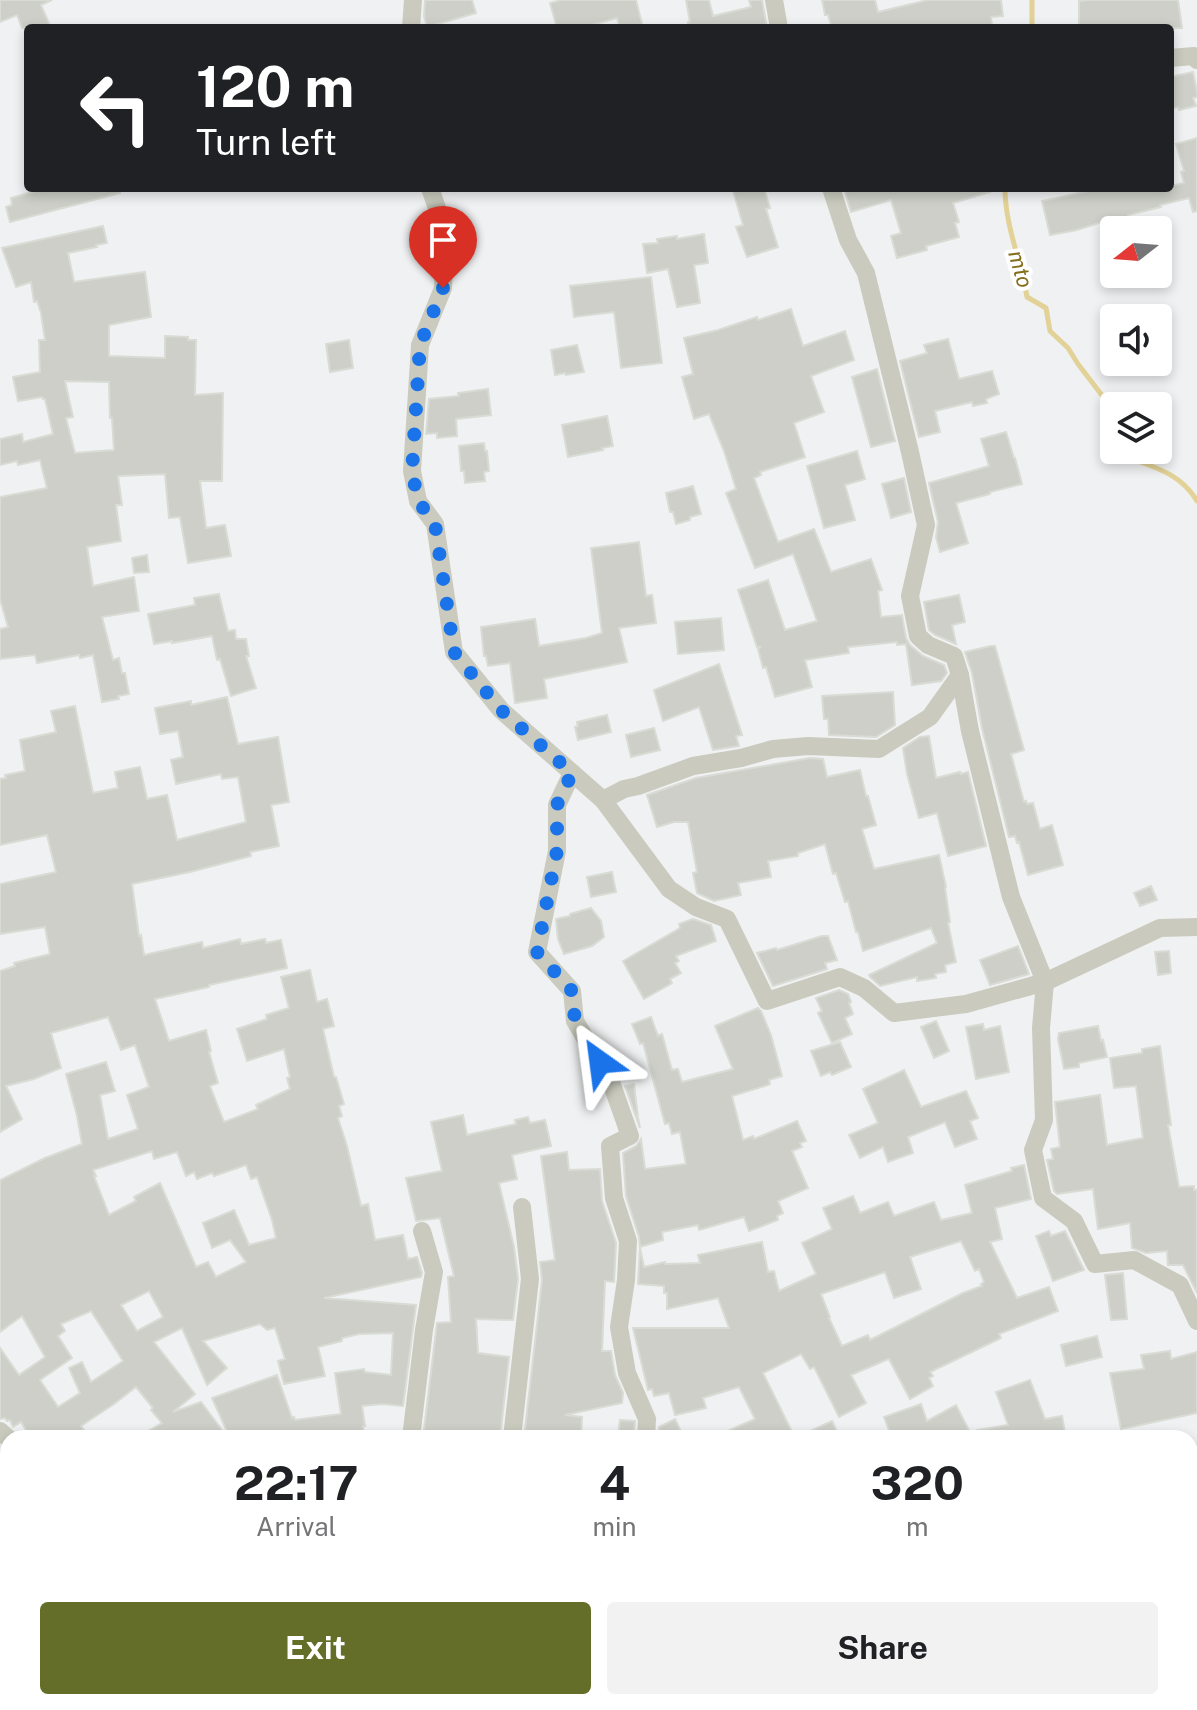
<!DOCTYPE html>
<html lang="en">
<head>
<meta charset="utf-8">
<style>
	body { margin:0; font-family:"Public Sans",sans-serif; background:#f2f2f2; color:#202124; height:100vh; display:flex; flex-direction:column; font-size:30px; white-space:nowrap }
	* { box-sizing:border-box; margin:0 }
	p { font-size:26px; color:#757577 }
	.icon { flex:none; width:44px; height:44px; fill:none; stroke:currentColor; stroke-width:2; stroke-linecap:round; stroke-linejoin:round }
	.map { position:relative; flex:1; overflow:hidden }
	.panel { position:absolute; left:0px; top:1430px; width:1198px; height:280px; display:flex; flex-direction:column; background:#fff; border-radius:24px 24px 0 0; box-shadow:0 4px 12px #0003 }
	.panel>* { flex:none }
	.hud { position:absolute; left:24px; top:24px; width:1150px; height:168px; border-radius:8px; box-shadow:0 4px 12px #0003; background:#202124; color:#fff; overflow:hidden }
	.needle { width:52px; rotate:253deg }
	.tools { position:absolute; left:1100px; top:216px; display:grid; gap:16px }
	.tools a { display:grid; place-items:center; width:72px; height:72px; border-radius:8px; background:#fff; box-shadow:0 4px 12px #0003; font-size:40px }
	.pin { position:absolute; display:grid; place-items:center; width:68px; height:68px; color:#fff; margin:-82px -34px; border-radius:50% 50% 50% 0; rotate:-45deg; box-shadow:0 0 8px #0007 }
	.pin .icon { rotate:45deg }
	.me { position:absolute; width:88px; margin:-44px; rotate:329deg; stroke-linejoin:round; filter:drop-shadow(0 0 6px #0008) }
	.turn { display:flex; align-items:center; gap:28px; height:168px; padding:0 40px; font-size:36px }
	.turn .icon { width:104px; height:104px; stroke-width:2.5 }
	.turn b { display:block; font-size:56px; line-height:68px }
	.eta { display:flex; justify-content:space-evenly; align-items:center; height:136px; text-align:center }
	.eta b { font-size:48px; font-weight:700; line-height:56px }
	.primary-button { display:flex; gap:16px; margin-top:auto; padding:16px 40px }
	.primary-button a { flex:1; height:92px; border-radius:8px; background:#646e29; color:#fff; font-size:32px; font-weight:700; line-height:92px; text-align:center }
	.primary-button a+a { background:#f2f2f2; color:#202124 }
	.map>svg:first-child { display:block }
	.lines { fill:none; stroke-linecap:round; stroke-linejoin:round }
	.stream { stroke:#e2d297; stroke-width:5 }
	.building { fill:#cdcfc8; stroke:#d9dbd5; stroke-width:2; fill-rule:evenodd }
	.street { stroke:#cacbbe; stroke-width:18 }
	.route { stroke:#1a73e8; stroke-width:14; stroke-dasharray:0 25.2 }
	.labels { text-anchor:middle; stroke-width:8; stroke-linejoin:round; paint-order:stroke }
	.water-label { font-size:22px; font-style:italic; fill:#856f1c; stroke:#fff }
</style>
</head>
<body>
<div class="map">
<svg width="1197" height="1710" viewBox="0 0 1197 1710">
	<rect width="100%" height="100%" fill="#f0f1f2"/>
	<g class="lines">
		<g class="stream">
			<polyline points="1032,28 1032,0"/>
			<path d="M1005 188C1005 226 1021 260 1027 297L1046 308 1050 331 1068 348 1078 364 1104 398 1114 417"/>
			<path d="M1130 450 1135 460C1161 469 1183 477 1197 501"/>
		</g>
	</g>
	<g class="building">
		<polygon points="0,0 52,0 41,5 51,28 22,28 17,15 0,22"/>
		<polygon points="425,0 472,0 476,13 427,27 424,16"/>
		<polygon points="561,0 636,0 643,28 620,28 617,18 581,28 557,28 550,3"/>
		<polygon points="686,0 709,0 713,16 751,7 749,0 762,0 767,28 688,28 688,22 690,22"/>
		<polygon points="822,0 875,0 878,12 928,0 1001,0 1003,16 991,17 992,26 977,28 832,28 828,15 825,15"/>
		<polygon points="1087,0 1178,0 1182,28 1079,28 1079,1"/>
		<polygon points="1193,72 1197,92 1197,97 1193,98 1196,106 1179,110 1178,107 1170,109 1170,77"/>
		<polygon points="1197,138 1197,211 1193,212 1189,198 1160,205 1161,207 1128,215 1128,217 1111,222 1111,219 1077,230 1050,235 1042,201 1103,188 1170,188 1170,186 1184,183 1181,172 1184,171 1176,144"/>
		<polygon points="39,188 119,188 120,193 10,222 6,207 12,205 11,198 39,190"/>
		<polygon points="742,188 764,188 770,208 766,209 778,247 747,257 736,227 743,225 733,191"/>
		<polygon points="844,188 989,188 990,192 953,203 959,222 955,223 959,237 926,246 927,250 897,258 891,236 901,233 891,200 851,212"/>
		<path d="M103 226 107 243 96 245 97 247 68 253 74 282 145 272 151 317 109 325V356L165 358V336L188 337V340H196L195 395 223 393 222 481H200L206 528 225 525 231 556 188 563 180 517 169 518 165 474 118 476 122 505H116L121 541 87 547 93 586 134 577 139 611 102 617 113 660 119 658 122 673H125L129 694 118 696 119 699 102 702 93 655 80 658 79 655 37 663 35 655 0 659V629L8 627 0 599V497L47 488 40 460 18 465 17 461 0 465V439L22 434 23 442 53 434 45 399H43L42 397 18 401 13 377 40 372 39 340H45L41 313 37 301 34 302 31 282 16 287 2 248ZM65 381 109 382 110 418H112L114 450 75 453 66 418 73 417Z"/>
		<polygon points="704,234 708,263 694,265 700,303 677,307 668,269 647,273 643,244 658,243 657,239 677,236 677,239"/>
		<polygon points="651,277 662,363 621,368 614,312 574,317 570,286"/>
		<polygon points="791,309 803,346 845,331 854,360 811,376 824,412 794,423 805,457 760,472 761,475 754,478 778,542 814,529 831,572 871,559 882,590 878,591 881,617 902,615 906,638 910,645 923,656 944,665 947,673 941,681 912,685 906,644 897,645 897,642 848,647 849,653 805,660 812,687 775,697 766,667 763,668 758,649 760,647 757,647 738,590 768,580 785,630 817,621 793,554 755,568 726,493 736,489 724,451 709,414 694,419 682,377 693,374 684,338 718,330 757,317 758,320"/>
		<polygon points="948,339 959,379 992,371 999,394 986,399 987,403 973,406 972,402 935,411 940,432 919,437 900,361 927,353 924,345"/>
		<polygon points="349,340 353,368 330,372 326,344"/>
		<polygon points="577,345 584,372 566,375 565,373 555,375 551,350"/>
		<polygon points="877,369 895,441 871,447 852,377"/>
		<polygon points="488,389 491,415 456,419 457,436 437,438 437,433 426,434 429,399 459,396 458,393"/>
		<polygon points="607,416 613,446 602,448 603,450 568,457 562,425"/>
		<polygon points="1006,432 1014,458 1015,458 1022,484 990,492 990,494 956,503 968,543 940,552 936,537 938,522 929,483 989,466 981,439"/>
		<polygon points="484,443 485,451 487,451 489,471 484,472 485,481 465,483 464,471 461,471 459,446"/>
		<polygon points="857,451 865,479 845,485 855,520 824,528 807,466"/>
		<polygon points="904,478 911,512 891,518 882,484"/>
		<polygon points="693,486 701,514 690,517 690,520 676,524 673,512 670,512 666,493"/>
		<polygon points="639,542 646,596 652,595 656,623 619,628 627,662 544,679 547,698 515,703 510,663 488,666 486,656 484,656 481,627 535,619 539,646 586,638 602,633 591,548"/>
		<polygon points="147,555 149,572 134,573 132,558"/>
		<polygon points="219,594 228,631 235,630 236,639 246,639 249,656 246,656 256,688 231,696 220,659 217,660 212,636 172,643 172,641 154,644 148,614 195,605 194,598"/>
		<polygon points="959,595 965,622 952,625 956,644 935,635 929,630 924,602"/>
		<polygon points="721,618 724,650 678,654 675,622"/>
		<polygon points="991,646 995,646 1024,750 1011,754 1024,802 1026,801 1027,804 1033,803 1040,829 1052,825 1063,865 1028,875 1019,842 1017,843 1015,836 1009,837 982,728 972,673 965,652"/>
		<polygon points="719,664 742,735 736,736 739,746 713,750 699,707 663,721 654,690"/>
		<polygon points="893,692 895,725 876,737 829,735 828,719 824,719 822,696"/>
		<path d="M227 697 238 744 278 737 289 802 271 805 279 846 250 852 251 856 190 872 132 884 139 936 141 935 144 955 202 942 203 948 240 939 241 944 265 939 266 943 281 940 287 968 209 985V987L155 999 169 1041 206 1030 211 1051 209 1052 218 1083 210 1086 224 1122 258 1109 256 1105 290 1089 287 1078 290 1077 284 1049 247 1061 237 1029 267 1019 266 1015 289 1008 281 977 310 970 317 1002 327 999 334 1026 323 1029 334 1077H336L344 1104 339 1106 342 1116 338 1118 347 1146 361 1206 368 1204 375 1240 403 1235 408 1259 417 1257 422 1273 421 1277 324 1298 416 1305 403 1406 382 1404 362 1406 365 1426H363L364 1438H230L212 1398 277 1375 292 1418 294 1417 295 1420 341 1414 335 1373 364 1369 365 1372 391 1375 393 1333 359 1334 342 1338V1341L318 1347 325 1376 284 1384 278 1361 285 1359 275 1328 267 1330 260 1324 203 1341 227 1368 207 1385 182 1328 154 1342 195 1394 173 1412 201 1402 228 1438H136L162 1423 151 1410 153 1408 136 1387 114 1404 81 1426 90 1438H31L21 1422 13 1427 10 1420 7 1421 5 1418 0 1419V1348L19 1375 45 1357 22 1316 0 1332V1180L45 1158 82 1144 77 1116 66 1074 106 1062 115 1091 100 1095 108 1139 138 1129 127 1095 149 1087 135 1045 121 1050 108 1017 51 1033 61 1068 34 1079 6 1086 22 1119 0 1132V971L15 966 14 963 50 954 45 927 0 934V884L56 872 47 835 0 845V779L6 778 5 775 25 771 20 740 56 732 51 711 75 706 93 793 118 788 115 772 140 767 147 799 167 795 177 840 246 822 238 777 222 779 221 774 176 784 171 760 183 757 178 731 160 734 155 708 191 701V705ZM152 1151 154 1159 177 1152 186 1176 194 1172 197 1179 212 1173 214 1176 246 1165 251 1179 257 1177 272 1220 276 1238 249 1245 234 1210 203 1223 212 1248 230 1240 246 1262 216 1277 208 1262 196 1267 160 1183 134 1197 136 1201 109 1215 94 1176H96L93 1170ZM149 1291 163 1317 137 1331 121 1305ZM91 1311 123 1361 91 1382 82 1362 69 1368 80 1393 58 1407 40 1380 72 1358 58 1336 65 1331 61 1324Z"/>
		<polygon points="607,715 611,732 578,740 575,727 578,726 577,722"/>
		<polygon points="654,728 660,750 631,757 626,735"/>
		<polygon points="929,736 936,778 960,772 961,774 968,772 986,846 948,856 937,813 919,818 907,774 903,748 920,737"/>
		<polygon points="810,758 823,759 827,777 860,770 866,796 868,796 876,825 862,829 874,869 939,855 946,887 945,888 950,922 948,923 956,962 945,965 946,972 935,974 936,978 917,981 917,977 880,986 870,977 869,975 937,943 931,928 863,951 858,932 856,932 848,901 845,902 836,873 833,874 825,844 798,853 798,856 768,861 771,877 738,883 741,895 714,901 697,893 693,873 697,872 688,822 674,822 657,827 647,795 696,778"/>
		<polygon points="612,872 616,892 591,897 587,877"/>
		<polygon points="1151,886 1157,900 1140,906 1134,893"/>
		<polygon points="591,908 601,921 604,937 592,946 564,954 558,939 556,919 570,916 570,914"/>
		<polygon points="693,919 711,925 716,941 676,956 679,961 675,963 681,973 670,979 672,983 644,999 623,961 680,928 679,924"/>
		<polygon points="822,936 828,936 837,960 825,963 827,969 773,986 757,953 776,948 777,950"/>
		<polygon points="1018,946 1029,974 990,985 980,960"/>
		<polygon points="1169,951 1171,973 1158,975 1155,952"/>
		<polygon points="839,990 848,994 851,1002 849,1003 853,1014 845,1018 852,1034 832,1043 818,1013 822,1011 816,998"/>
		<polygon points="758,1008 761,1011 771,1035 782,1076 769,1080 770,1084 765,1086 732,1096 743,1140 753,1136 754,1139 797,1121 806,1141 800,1143 802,1147 792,1151 808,1188 778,1201 783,1213 777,1216 778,1220 749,1231 744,1217 699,1230 698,1225 662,1232 663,1240 640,1247 639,1237 626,1196 623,1153 636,1146 641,1139 645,1169 686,1164 680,1132 672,1134 669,1123 665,1124 643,1043 640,1044 632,1024 651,1017 658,1036 662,1034 672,1070 678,1069 682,1082 733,1069 715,1026"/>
		<polygon points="936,1021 949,1051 934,1058 921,1027"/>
		<polygon points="983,1024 984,1030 1000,1026 1009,1072 976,1079 966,1027"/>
		<polygon points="1098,1026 1101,1041 1103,1040 1107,1057 1079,1063 1079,1067 1064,1069 1058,1039 1059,1033"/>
		<polygon points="840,1042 851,1067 832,1075 830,1072 821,1076 811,1051"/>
		<polygon points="1160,1046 1171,1125 1168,1125 1179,1187 1194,1186 1194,1190 1197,1190 1197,1293 1183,1265 1168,1265 1167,1251 1146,1253 1132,1248 1130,1223 1098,1229 1093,1189 1057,1194 1054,1191 1047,1160 1053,1159 1051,1149 1060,1147 1055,1102 1100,1095 1107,1145 1143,1138 1136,1086 1114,1088 1110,1058 1142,1053 1142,1049"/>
		<polygon points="904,1070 921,1107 966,1091 978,1118 970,1121 977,1139 955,1147 945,1122 908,1137 913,1153 888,1162 883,1147 860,1158 849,1135 878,1123 863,1089"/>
		<polygon points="634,1084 638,1118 640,1128 625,1086"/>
		<polygon points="463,1115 467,1135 516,1124 515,1120 528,1117 530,1123 545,1120 551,1146 512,1155 517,1179 499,1183 514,1247 518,1279 513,1320 476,1319 478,1353 509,1357 500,1438 423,1438 437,1323 451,1322 448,1277 454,1276 440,1218 416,1221 406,1178 442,1171 431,1122"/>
		<polygon points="567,1152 569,1170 600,1169 602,1201 616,1243 614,1282 605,1281 602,1351 611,1351 615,1375 623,1393 622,1403 565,1415 582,1417 581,1438 524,1438 542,1280 540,1262 555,1260 541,1156"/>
		<path d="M1024 1165 1031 1199 995 1208 1002 1239 990 1242 1017 1298 1049 1287 1058 1311 999 1334 1001 1338 930 1372 933 1376 929 1378 933 1386 910 1399 889 1359 886 1360 851 1375 866 1403 839 1417 814 1367 810 1369 801 1354 763 1373 795 1438H712L755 1419 739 1387 703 1398 706 1408 675 1415 669 1393 654 1396 652 1389 648 1390 633 1328H729L718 1298 667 1309V1293H664V1286L638 1284 640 1248 644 1267 665 1262V1264L700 1263 698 1255 762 1242 768 1272 774 1271 779 1291 816 1274 802 1243 832 1229 823 1208 853 1196 860 1213 888 1202 894 1216 934 1202 941 1220 972 1213 965 1185 1012 1171 1011 1168ZM961 1241 975 1271 979 1269 984 1282 981 1284 982 1286 963 1293 870 1340 868 1335 842 1346 829 1318 830 1317 821 1294 885 1272 894 1298 921 1289 910 1257Z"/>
		<polygon points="1049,1231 1051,1236 1065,1231 1084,1270 1053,1281 1036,1236"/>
		<polygon points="1123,1273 1127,1319 1111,1320 1105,1275"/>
		<polygon points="1097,1336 1102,1357 1066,1366 1061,1345"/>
		<polygon points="1170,1351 1171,1359 1197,1352 1197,1413 1121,1429 1110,1373 1144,1369 1141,1355"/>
		<polygon points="1030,1380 1045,1419 1062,1416 1066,1438 978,1438 977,1430 1008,1425 996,1392"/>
		<polygon points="921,1404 927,1421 956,1405 973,1438 892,1438 884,1417"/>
		<polygon points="675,1419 684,1438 658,1438 659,1427"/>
		<polygon points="620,1420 635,1421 634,1438 618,1438"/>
		<polygon points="832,1421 840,1438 795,1438"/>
	</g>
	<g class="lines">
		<g class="street">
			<polyline points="774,0 779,28"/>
			<polyline points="411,28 413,0"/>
			<polyline points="1170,58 1194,56 1197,60"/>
			<polyline points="430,188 445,231 443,288 420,345 412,471 418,501 435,524 454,652 501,710 603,800 669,889 696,907 727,919 767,1001 840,977 864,988 894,1013 966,1004 1045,982 1160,928 1197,927"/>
			<polyline points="831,188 848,240 866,273 910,452 926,525 910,596 918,636 928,645 954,656 960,675 970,731 1011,897 1045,982 1041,1028 1044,1120 1033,1150 1043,1198 1074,1221 1095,1264 1134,1260 1180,1285 1197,1321"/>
			<polyline points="572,773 557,805 557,851 537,952 572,991 575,1021 611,1082 630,1136 610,1146 614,1198 628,1241 626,1280 619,1327 627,1373 647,1419 646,1438"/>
			<polyline points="603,800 624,789 638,786 693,766 741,758 773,749 808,746 879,749 930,717 960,675"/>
			<polyline points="0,1431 8,1438"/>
			<polyline points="411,1438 424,1330 434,1272 422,1231"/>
			<polyline points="512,1438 530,1279 522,1207"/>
			<polyline points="1190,1546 1197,1545"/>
			<polyline points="219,1702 223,1710"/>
			<polyline points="1170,1702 1172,1710"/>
			<polyline points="594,1710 596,1702"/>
			<polyline points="965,1710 974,1702"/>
		</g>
	</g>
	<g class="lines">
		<polyline class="route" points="443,288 420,345 412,471 418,501 435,524 454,652 501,710 572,773 557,805 557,851 537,952 572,991 575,1021 600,1062"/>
	</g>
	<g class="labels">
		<g class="water-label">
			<text transform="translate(1021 269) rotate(74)" y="8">mto</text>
		</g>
	</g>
</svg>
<div class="tools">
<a><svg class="needle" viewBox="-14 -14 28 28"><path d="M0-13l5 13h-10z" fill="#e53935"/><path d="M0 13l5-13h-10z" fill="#757577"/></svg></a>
<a><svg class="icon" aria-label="sound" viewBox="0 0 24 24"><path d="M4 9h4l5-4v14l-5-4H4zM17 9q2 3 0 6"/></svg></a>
<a><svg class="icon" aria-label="layers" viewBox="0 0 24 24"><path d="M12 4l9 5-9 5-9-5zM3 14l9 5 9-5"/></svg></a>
</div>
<div class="pin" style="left:443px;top:288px;background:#d93025"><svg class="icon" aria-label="arrive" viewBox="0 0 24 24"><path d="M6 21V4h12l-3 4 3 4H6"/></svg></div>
<svg class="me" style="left:600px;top:1062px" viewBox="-20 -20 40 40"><path d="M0-17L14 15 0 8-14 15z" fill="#1a73e8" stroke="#fff" stroke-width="4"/></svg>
<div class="hud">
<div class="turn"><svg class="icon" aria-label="left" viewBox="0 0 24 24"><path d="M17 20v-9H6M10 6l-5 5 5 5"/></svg><div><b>120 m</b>Turn left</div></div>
</div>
<section class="panel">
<div class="eta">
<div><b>22:17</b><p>Arrival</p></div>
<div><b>4</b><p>min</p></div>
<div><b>320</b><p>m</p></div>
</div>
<div class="primary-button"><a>Exit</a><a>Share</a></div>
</section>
</div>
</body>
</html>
